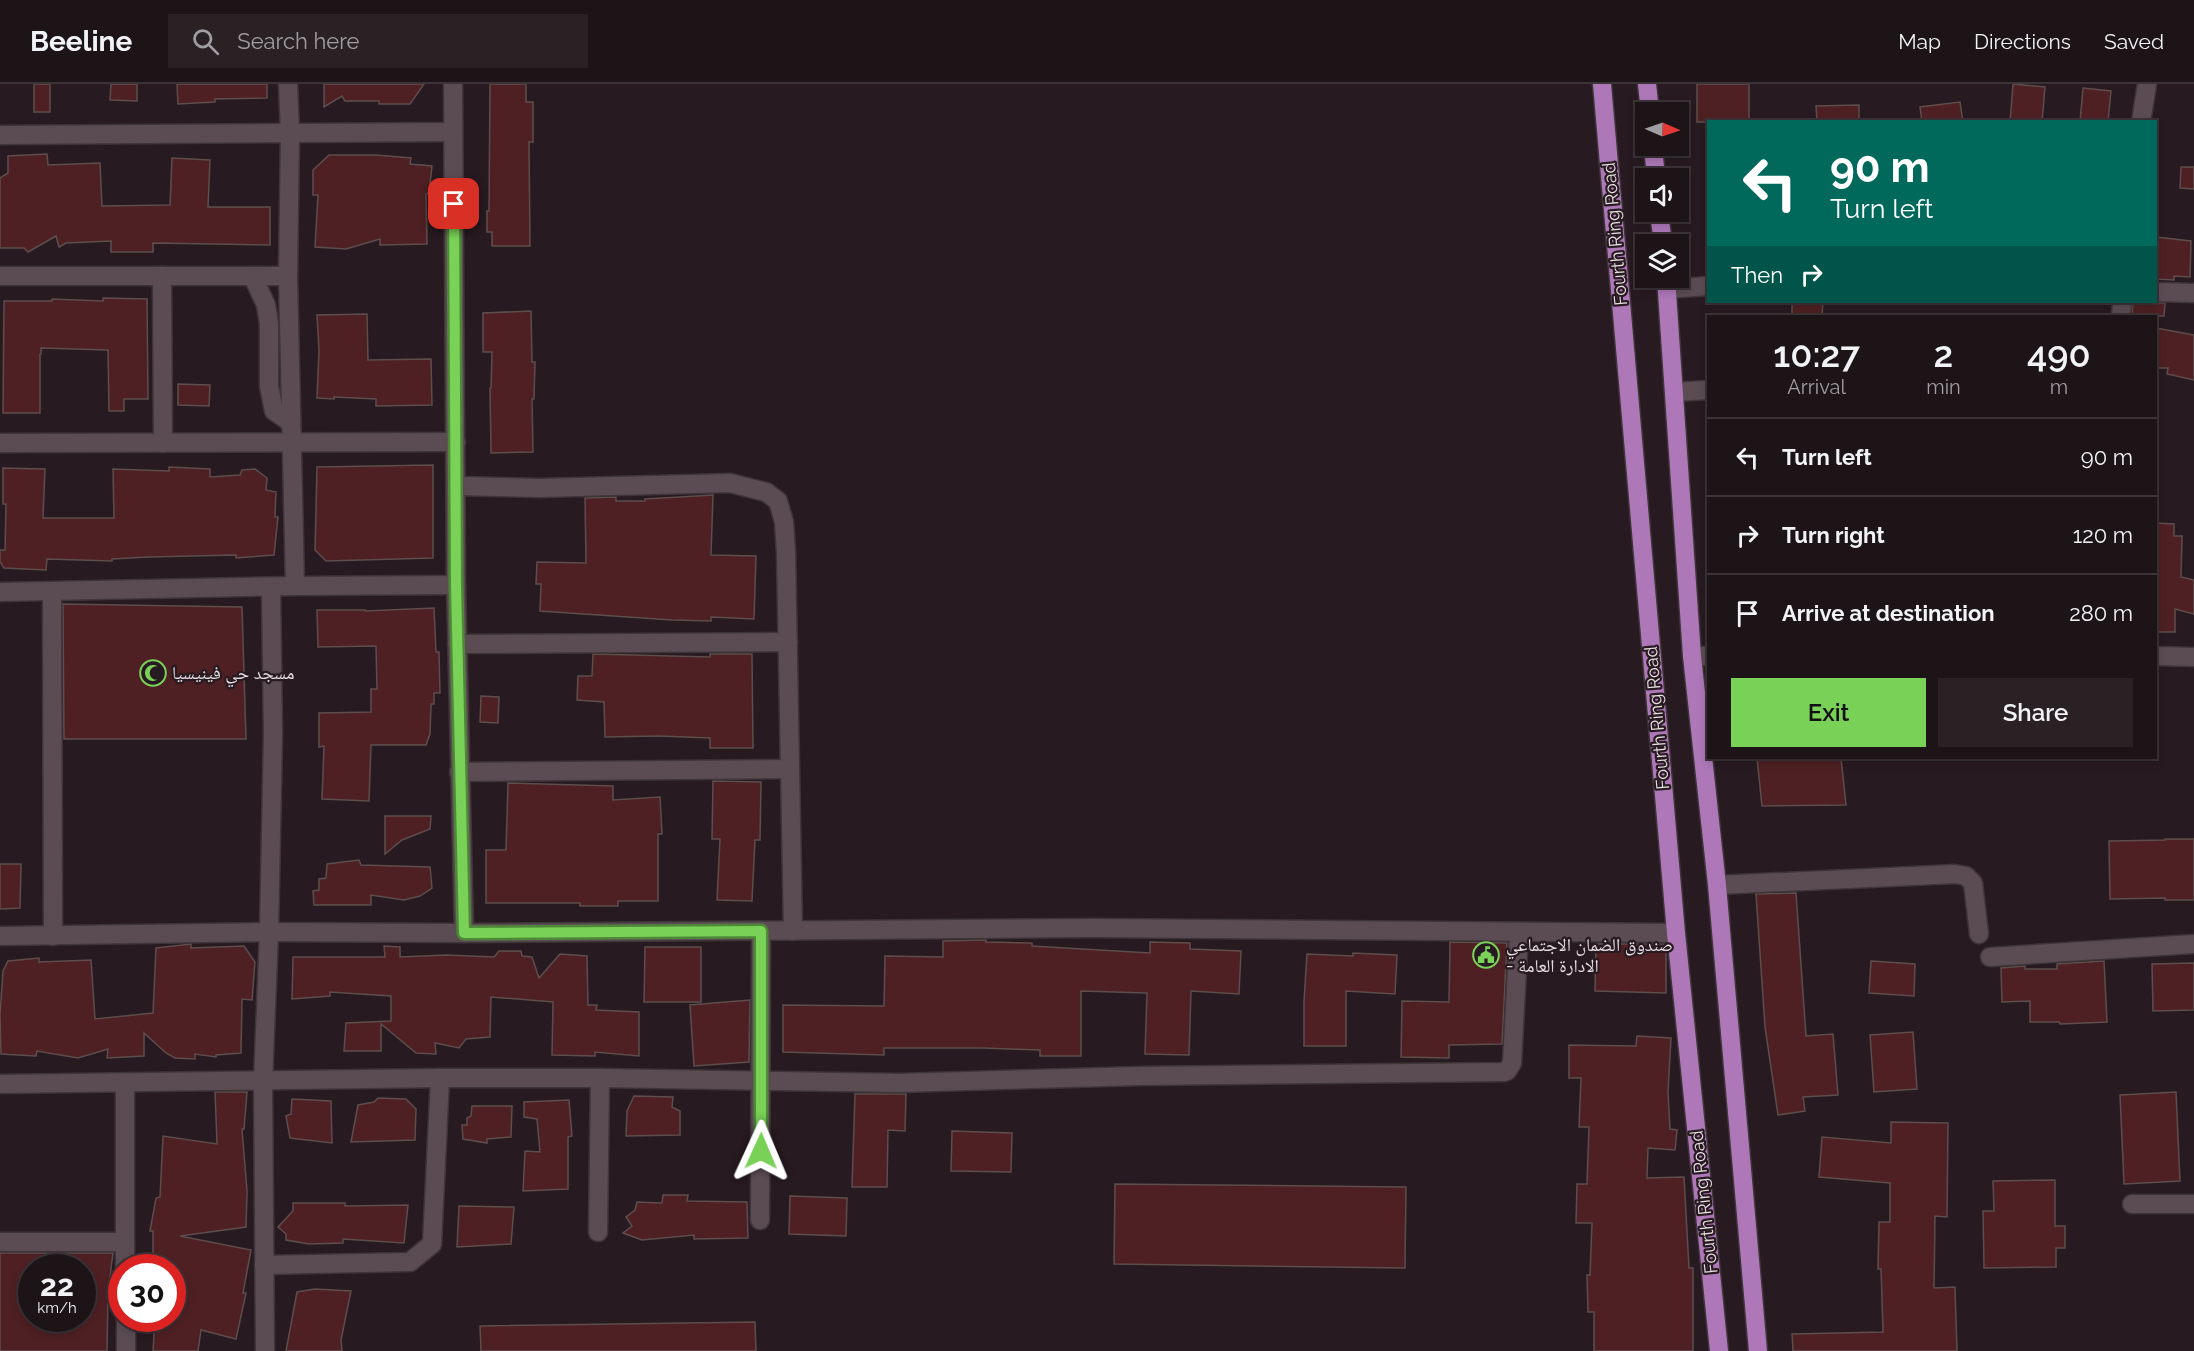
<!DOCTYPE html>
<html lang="en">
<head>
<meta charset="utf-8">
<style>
	body { margin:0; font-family:Raleway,"Noto Naskh Arabic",sans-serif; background:#2a2125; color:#f1f3f6; height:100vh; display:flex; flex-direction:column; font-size:22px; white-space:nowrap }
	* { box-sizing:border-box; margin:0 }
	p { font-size:20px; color:#a09ea2 }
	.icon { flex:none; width:33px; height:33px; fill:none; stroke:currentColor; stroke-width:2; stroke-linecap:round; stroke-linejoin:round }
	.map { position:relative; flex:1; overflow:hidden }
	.drawer { position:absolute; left:1707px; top:231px; width:450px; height:444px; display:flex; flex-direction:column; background:#1d1418; border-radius:0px; box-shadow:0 3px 9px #0003,0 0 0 2px #3b3337 }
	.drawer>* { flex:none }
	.top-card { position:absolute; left:1707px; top:36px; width:450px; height:183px; border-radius:0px; box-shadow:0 3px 9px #0003,0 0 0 2px #3b3337; background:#00695c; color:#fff; overflow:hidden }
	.needle { width:39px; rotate:92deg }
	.buttons { position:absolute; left:1635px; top:18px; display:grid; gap:12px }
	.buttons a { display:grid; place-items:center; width:54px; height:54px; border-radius:0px; background:#1d1418; box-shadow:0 3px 9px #0003,0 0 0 2px #3b3337; font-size:30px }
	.speed { position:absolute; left:18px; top:1170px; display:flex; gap:12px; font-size:30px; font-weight:700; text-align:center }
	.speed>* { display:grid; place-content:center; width:78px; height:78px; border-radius:50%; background:#1d1418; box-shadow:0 3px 9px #0003,0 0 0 2px #3b3337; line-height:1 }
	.speed small { font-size:15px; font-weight:400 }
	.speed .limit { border:9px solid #d22; background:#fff; color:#111 }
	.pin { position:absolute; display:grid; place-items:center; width:51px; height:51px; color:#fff; margin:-26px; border-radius:12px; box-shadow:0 3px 9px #0006 }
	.me { position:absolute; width:66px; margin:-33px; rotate:1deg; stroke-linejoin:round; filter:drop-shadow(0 0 4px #0008) }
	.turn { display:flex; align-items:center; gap:21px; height:126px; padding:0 24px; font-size:27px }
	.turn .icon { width:78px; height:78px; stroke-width:2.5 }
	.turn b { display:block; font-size:42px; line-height:51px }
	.then { display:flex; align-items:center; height:57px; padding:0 24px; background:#0003; gap:12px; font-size:22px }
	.eta { display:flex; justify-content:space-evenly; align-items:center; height:102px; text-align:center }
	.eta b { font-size:36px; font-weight:600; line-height:42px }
	.cta { display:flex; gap:12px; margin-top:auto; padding:12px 24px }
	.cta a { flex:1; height:69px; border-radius:0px; background:#7ad157; color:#111; font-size:24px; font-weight:600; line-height:69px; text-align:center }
	.cta a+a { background:#2a2125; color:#f1f3f6 }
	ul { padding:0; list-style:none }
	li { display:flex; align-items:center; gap:18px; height:78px; padding:0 24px; border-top:2px solid #3b3337 }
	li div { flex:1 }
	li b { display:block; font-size:22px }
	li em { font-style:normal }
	header { display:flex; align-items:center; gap:36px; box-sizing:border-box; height:84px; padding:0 30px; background:#1d1418; border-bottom:2px solid #3b3337 }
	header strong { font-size:28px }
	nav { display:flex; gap:33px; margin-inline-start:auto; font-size:21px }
	.search { width:420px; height:54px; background:#2a2125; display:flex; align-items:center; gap:15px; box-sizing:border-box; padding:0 21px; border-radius:0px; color:#a09ea2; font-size:22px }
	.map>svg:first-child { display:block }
	.building { fill:#4e2023; stroke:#5e4d4d; stroke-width:1.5; fill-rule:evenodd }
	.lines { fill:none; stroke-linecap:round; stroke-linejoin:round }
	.street-casing { stroke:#3e3539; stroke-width:21 }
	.primary-casing { stroke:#3e3539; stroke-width:21 }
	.street { stroke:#5b4c53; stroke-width:18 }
	.primary { stroke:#ad77b8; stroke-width:18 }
	.route-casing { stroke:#4f8839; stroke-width:15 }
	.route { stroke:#7ad157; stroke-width:10 }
	.labels { text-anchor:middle; stroke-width:4.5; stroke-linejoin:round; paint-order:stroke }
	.street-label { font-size:18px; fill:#e6dde1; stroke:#271a20 }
	.poi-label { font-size:18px; fill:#e6dde1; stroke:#271a20; text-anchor:start }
</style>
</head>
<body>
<header>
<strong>Beeline</strong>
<div class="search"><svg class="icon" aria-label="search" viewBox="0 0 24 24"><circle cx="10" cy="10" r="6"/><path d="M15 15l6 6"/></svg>Search here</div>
<nav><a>Map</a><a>Directions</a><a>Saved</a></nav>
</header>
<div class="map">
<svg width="2194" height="1267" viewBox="0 0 2194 1267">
	<rect width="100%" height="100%" fill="#271a20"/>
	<g class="building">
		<rect x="34" y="0" width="16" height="28"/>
		<polygon points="111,0 137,0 137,17 110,16"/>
		<polygon points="177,0 267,0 267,14 215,15 215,18 178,20"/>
		<polygon points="324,0 424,0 410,20 379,20 379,17 345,17 342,12 324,23"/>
		<polygon points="490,0 526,0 526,18 533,18 533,58 529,58 530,162 492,162 492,148 487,148 487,127 489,127"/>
		<rect x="1697" y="0" width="52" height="38"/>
		<polygon points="2013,0 2045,3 2042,38 2010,38"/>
		<polygon points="2083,4 2111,7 2108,38 2080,38"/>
		<polygon points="1960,18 1963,38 1922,38 1920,23"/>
		<polygon points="1859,21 1859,38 1817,38 1816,22"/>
		<polygon points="47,70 48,81 100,79 102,122 170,121 172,74 210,76 208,123 270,123 270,161 153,159 153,168 111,168 111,157 66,159 59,163 56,152 28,168 24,164 0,164 0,94 8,89 8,72"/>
		<polygon points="329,71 376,71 411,74 410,80 432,82 429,109 426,110 427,160 380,161 380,155 346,165 315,163 318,111 313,111 313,86"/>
		<polygon points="2181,83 2194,83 2194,105 2180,104"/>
		<polygon points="2156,153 2191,157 2190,193 2174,192 2174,196 2156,195"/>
		<polygon points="103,214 147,215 148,315 124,315 124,327 109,327 108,266 41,264 41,270 40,270 40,329 3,329 4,217 52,217 52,215 103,217"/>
		<polygon points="1792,218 1823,218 1822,232 1792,232"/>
		<polygon points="2133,218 2165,219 2164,232 2132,232"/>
		<polygon points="531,227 532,278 535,278 534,315 532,315 533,368 491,369 490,304 491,304 492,268 483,268 483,229"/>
		<polygon points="367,230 368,276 431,275 432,321 376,322 376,315 334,313 334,315 317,314 319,266 317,231"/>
		<polygon points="2156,244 2194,251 2194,296 2167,290 2168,284 2156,284"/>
		<polygon points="178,300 210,301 209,322 178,321"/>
		<polygon points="433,381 433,474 326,477 315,466 317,383"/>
		<polygon points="169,383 210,385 210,393 240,391 242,386 255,385 267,394 266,406 276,408 275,433 278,433 274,471 236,474 236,471 149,473 112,475 112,477 47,475 46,486 4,484 0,478 0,466 5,466 6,420 3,420 3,384 45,385 43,434 114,434 113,385 169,387"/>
		<polygon points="713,411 711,471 756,472 754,535 711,533 711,537 672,536 540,527 541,500 536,500 537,478 586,479 585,414 616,413 616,417 645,417 645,415"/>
		<polygon points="2156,439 2174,440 2174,452 2182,452 2181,493 2194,496 2194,530 2175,525 2175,548 2156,548"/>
		<polygon points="63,520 242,523 246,655 64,655"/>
		<polygon points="434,524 436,568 439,568 440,609 434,609 434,620 431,620 430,650 426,661 371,661 369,717 322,715 324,662 319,663 319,629 371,628 371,605 377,605 376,562 318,563 317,526 365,526 365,527"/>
		<polygon points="593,570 710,573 710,570 752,570 753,664 710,664 710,654 659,652 605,653 604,618 577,616 578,592 592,592"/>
		<polygon points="481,612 499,613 498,639 480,638"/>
		<polygon points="1757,674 1841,674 1846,721 1762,722"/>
		<polygon points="713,697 761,698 760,756 755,756 752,817 717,816 720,755 712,755"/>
		<polygon points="508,699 613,702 613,716 660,713 662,750 658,750 658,817 618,817 618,822 580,822 580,819 486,819 486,766 506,766"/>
		<polygon points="385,732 431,732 430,745 402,756 385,770"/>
		<polygon points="2165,755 2194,755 2194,816 2165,816 2165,814 2110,815 2109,757 2165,756"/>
		<polygon points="359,776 361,781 430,783 432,804 420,812 404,816 371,811 371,821 314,821 313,807 319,806 319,795 326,794 327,780"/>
		<polygon points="0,780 21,780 20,824 0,825"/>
		<polygon points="1796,809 1806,952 1833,950 1838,1011 1803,1013 1805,1027 1778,1031 1765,943 1756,810"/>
		<polygon points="986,856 986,858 1032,859 1032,862 1150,869 1150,858 1190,859 1190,865 1241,867 1239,910 1191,907 1189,971 1145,970 1147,909 1081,907 1081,972 1040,972 1040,966 982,964 884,964 884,971 783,968 783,921 884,922 885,872 943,873 943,857"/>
		<polygon points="1450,858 1507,859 1502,960 1449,961 1449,974 1401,973 1402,917 1449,918"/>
		<polygon points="191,860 191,864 244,862 255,878 252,916 242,915 241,969 216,971 216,973 195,970 195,975 175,974 166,969 144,949 144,972 107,974 108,965 78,974 37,967 36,972 1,970 0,931 3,887 8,877 39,874 39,878 91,876 95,935 153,929 156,864"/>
		<polygon points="1596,860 1666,860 1666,909 1595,907"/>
		<polygon points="384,862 400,863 400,873 446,871 494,873 499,867 521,867 522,872 532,873 539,894 560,870 587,872 588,921 597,921 596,926 639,928 639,972 595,968 595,972 552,971 553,918 491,913 490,953 466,955 459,964 435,959 436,970 416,969 381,940 381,967 344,967 346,939 391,937 391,912 330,908 330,912 292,915 293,873 385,873"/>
		<polygon points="645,863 701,863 701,918 644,918"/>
		<polygon points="1353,869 1397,871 1395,910 1346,907 1346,962 1304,962 1304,917 1307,870 1353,872"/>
		<polygon points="1871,877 1915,880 1914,912 1869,909"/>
		<polygon points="2104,877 2107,938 2060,940 2059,938 2030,938 2030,917 2002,918 2001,884 2025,882 2025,885 2057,885 2057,880"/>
		<polygon points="2194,879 2194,926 2153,927 2152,880"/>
		<polygon points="750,916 749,978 694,982 690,921"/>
		<polygon points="1913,948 1917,1005 1874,1008 1870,951"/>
		<polygon points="1637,952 1671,954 1668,1008 1670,1045 1677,1046 1675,1066 1648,1064 1647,1094 1684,1093 1689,1184 1693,1184 1693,1267 1594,1267 1594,1228 1588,1228 1587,1191 1590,1191 1592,1139 1576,1139 1577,1100 1587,1100 1589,1043 1579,1043 1581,994 1569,994 1569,961 1636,962"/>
		<polygon points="215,1008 247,1008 244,1045 242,1045 247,1107 246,1143 180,1152 251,1166 243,1209 246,1209 236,1255 201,1246 198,1267 153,1267 155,1234 172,1234 172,1184 153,1184 153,1147 150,1147 156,1114 160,1113 163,1052 217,1060"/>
		<polygon points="2176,1008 2180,1097 2124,1100 2120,1011"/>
		<polygon points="855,1010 906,1010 905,1047 888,1046 887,1103 852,1103"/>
		<polygon points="634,1012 673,1013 672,1023 680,1027 680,1051 626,1052 627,1027"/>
		<polygon points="378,1014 406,1015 416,1025 415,1056 351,1058 358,1021 374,1018"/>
		<polygon points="292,1015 331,1017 332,1059 290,1054 286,1032 291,1030"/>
		<polygon points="569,1016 572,1052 568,1053 568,1105 523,1107 525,1067 540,1068 537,1035 524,1033 524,1018"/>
		<polygon points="472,1022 512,1022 511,1053 487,1055 487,1059 463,1055 462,1041 467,1041 467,1034 471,1032"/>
		<polygon points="1891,1038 1948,1039 1947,1133 1935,1132 1934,1204 1955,1203 1957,1267 1793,1267 1792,1250 1883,1248 1881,1185 1878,1185 1879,1138 1890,1138 1890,1099 1819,1093 1822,1053 1891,1059"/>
		<polygon points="952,1047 1012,1049 1011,1088 951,1087"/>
		<polygon points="2055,1096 2055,1142 2065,1142 2065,1164 2056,1164 2056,1183 1984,1184 1983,1127 1994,1127 1993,1097"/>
		<polygon points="1115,1100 1406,1103 1405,1184 1114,1180"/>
		<polygon points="663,1111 688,1111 687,1117 747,1118 748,1154 694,1155 694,1151 642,1156 623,1149 632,1142 626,1133 635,1126 637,1118 662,1119"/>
		<polygon points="790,1112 847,1114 846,1152 789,1150"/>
		<polygon points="293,1119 345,1119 345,1122 408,1121 404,1159 343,1155 343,1159 309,1160 286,1156 286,1150 278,1143 293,1127"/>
		<polygon points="459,1122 514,1123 511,1160 457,1163"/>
		<path d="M0 1169H113L108 1208 107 1267H0ZM32 1184H82V1234H32Z"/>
		<polygon points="315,1205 351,1207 341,1256 342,1267 286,1267 297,1208"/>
		<polygon points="755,1238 756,1267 481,1267 480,1242"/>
	</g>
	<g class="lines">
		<g class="street-casing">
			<g id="street">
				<polyline points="288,0 290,49 288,192 295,502"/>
				<polyline points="453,0 456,501 464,849"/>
				<polyline points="2141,38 2147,0"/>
				<polyline points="0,51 453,48"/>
				<polyline points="0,192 288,192"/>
				<polyline points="162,192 163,359"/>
				<polyline points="253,193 266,221 269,240 269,302 274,327 291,339"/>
				<polyline points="1667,205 1708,202"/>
				<polyline points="2156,208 2194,209"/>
				<polyline points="2121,232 2122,218"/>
				<polyline points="1674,308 1708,306"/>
				<polyline points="0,359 456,358"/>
				<polyline points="456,402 540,404 730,399 766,408 778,417 784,438 786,468 793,847"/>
				<polyline points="0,508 295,502 456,501"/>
				<polyline points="52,508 53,852"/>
				<polyline points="457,560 788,558"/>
				<polyline points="1692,572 1708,572"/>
				<polyline points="2156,572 2194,573"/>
				<polyline points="459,688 790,685"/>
				<polyline points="1717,801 1955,790 1966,792 1973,799 1979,850"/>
				<polyline points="0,852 269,848 464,849 1093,844 1676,849"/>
				<polyline points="1990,873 2194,860"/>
				<polyline points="0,1000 440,994 600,994 900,999 1140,992 1504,988 1507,987 1512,979 1519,848"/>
				<polyline points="125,1000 125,1184"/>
				<polyline points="2132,1120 2194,1120"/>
				<polyline points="760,1136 761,847"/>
				<polyline points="598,1148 600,994"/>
				<polyline points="0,1158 125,1158"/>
				<polyline points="264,1181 410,1178 432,1160 440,994"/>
				<polyline points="126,1234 126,1267"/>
				<polyline points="265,1267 263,998 269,848 273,651 271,503"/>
			</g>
		</g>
		<g class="primary-casing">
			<g id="primary">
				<polyline points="1602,0 1676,849 1719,1267"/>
				<polyline points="1647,0 1650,28"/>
				<polyline points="1653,62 1656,94"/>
				<polyline points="1659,128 1663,160"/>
				<polyline points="1666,194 1692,572 1717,801 1758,1267"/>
			</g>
		</g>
		<use href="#street" class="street"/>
		<use href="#primary" class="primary"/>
	</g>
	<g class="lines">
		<g class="route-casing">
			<polyline id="route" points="454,120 456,501 464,849 761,847 761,1067"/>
		</g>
		<use href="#route" class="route"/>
	</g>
	<defs>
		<g id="mosque-ring" transform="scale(1.35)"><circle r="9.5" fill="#271a20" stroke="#7ad157" stroke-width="1.5"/><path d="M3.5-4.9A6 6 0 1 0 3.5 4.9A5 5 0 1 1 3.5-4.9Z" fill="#7ad157"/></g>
		<g id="civic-ring" transform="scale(1.35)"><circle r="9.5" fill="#271a20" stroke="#7ad157" stroke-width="1.5"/><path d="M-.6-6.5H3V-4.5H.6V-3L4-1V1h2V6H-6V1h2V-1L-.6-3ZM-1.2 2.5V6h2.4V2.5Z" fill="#7ad157"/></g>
	</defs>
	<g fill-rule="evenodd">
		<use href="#mosque-ring" x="153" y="589"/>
		<use href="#civic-ring" x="1486" y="871"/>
	</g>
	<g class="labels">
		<g class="street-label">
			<text transform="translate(1615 150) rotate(-95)" y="6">Fourth Ring Road</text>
			<text transform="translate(1657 634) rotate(-95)" y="6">Fourth Ring Road</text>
			<text transform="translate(1704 1118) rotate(-96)" y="6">Fourth Ring Road</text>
		</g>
		<g class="poi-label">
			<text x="172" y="595">مسجد حي فينيسيا</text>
			<text x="1506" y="867">صندوق الضمان الاجتماعي<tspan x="1506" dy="21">- الادارة العامة</tspan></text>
		</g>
	</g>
</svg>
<div class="buttons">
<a><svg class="needle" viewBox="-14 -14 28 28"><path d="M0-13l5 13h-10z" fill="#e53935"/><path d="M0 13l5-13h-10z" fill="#a09ea2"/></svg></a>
<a><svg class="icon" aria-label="sound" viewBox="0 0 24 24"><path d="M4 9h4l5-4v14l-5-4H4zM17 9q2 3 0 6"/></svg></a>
<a><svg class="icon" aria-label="layers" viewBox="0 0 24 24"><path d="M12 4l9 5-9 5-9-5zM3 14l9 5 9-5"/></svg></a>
</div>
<div class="speed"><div>22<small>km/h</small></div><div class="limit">30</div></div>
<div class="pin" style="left:454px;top:120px;background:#d93025"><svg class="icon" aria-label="arrive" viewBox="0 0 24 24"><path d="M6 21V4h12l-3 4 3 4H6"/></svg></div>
<svg class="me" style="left:761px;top:1067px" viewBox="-20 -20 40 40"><path d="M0-17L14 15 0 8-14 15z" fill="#7ad157" stroke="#fff" stroke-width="4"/></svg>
<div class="top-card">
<div class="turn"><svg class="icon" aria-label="left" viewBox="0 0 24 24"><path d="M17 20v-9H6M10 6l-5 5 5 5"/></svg><div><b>90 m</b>Turn left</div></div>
<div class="then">Then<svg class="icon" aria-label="right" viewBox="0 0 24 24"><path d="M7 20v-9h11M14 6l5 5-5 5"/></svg></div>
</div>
<section class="drawer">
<div class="eta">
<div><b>10:27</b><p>Arrival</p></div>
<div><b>2</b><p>min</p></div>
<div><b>490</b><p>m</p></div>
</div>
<ul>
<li><svg class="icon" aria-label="left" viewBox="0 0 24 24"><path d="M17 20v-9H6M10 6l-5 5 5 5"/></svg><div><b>Turn left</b></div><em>90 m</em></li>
<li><svg class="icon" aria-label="right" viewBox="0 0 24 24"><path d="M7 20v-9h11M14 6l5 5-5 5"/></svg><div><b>Turn right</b></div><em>120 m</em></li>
<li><svg class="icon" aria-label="arrive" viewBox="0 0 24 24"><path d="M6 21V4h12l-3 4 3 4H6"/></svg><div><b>Arrive at destination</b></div><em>280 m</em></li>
</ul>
<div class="cta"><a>Exit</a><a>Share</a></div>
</section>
</div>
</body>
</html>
